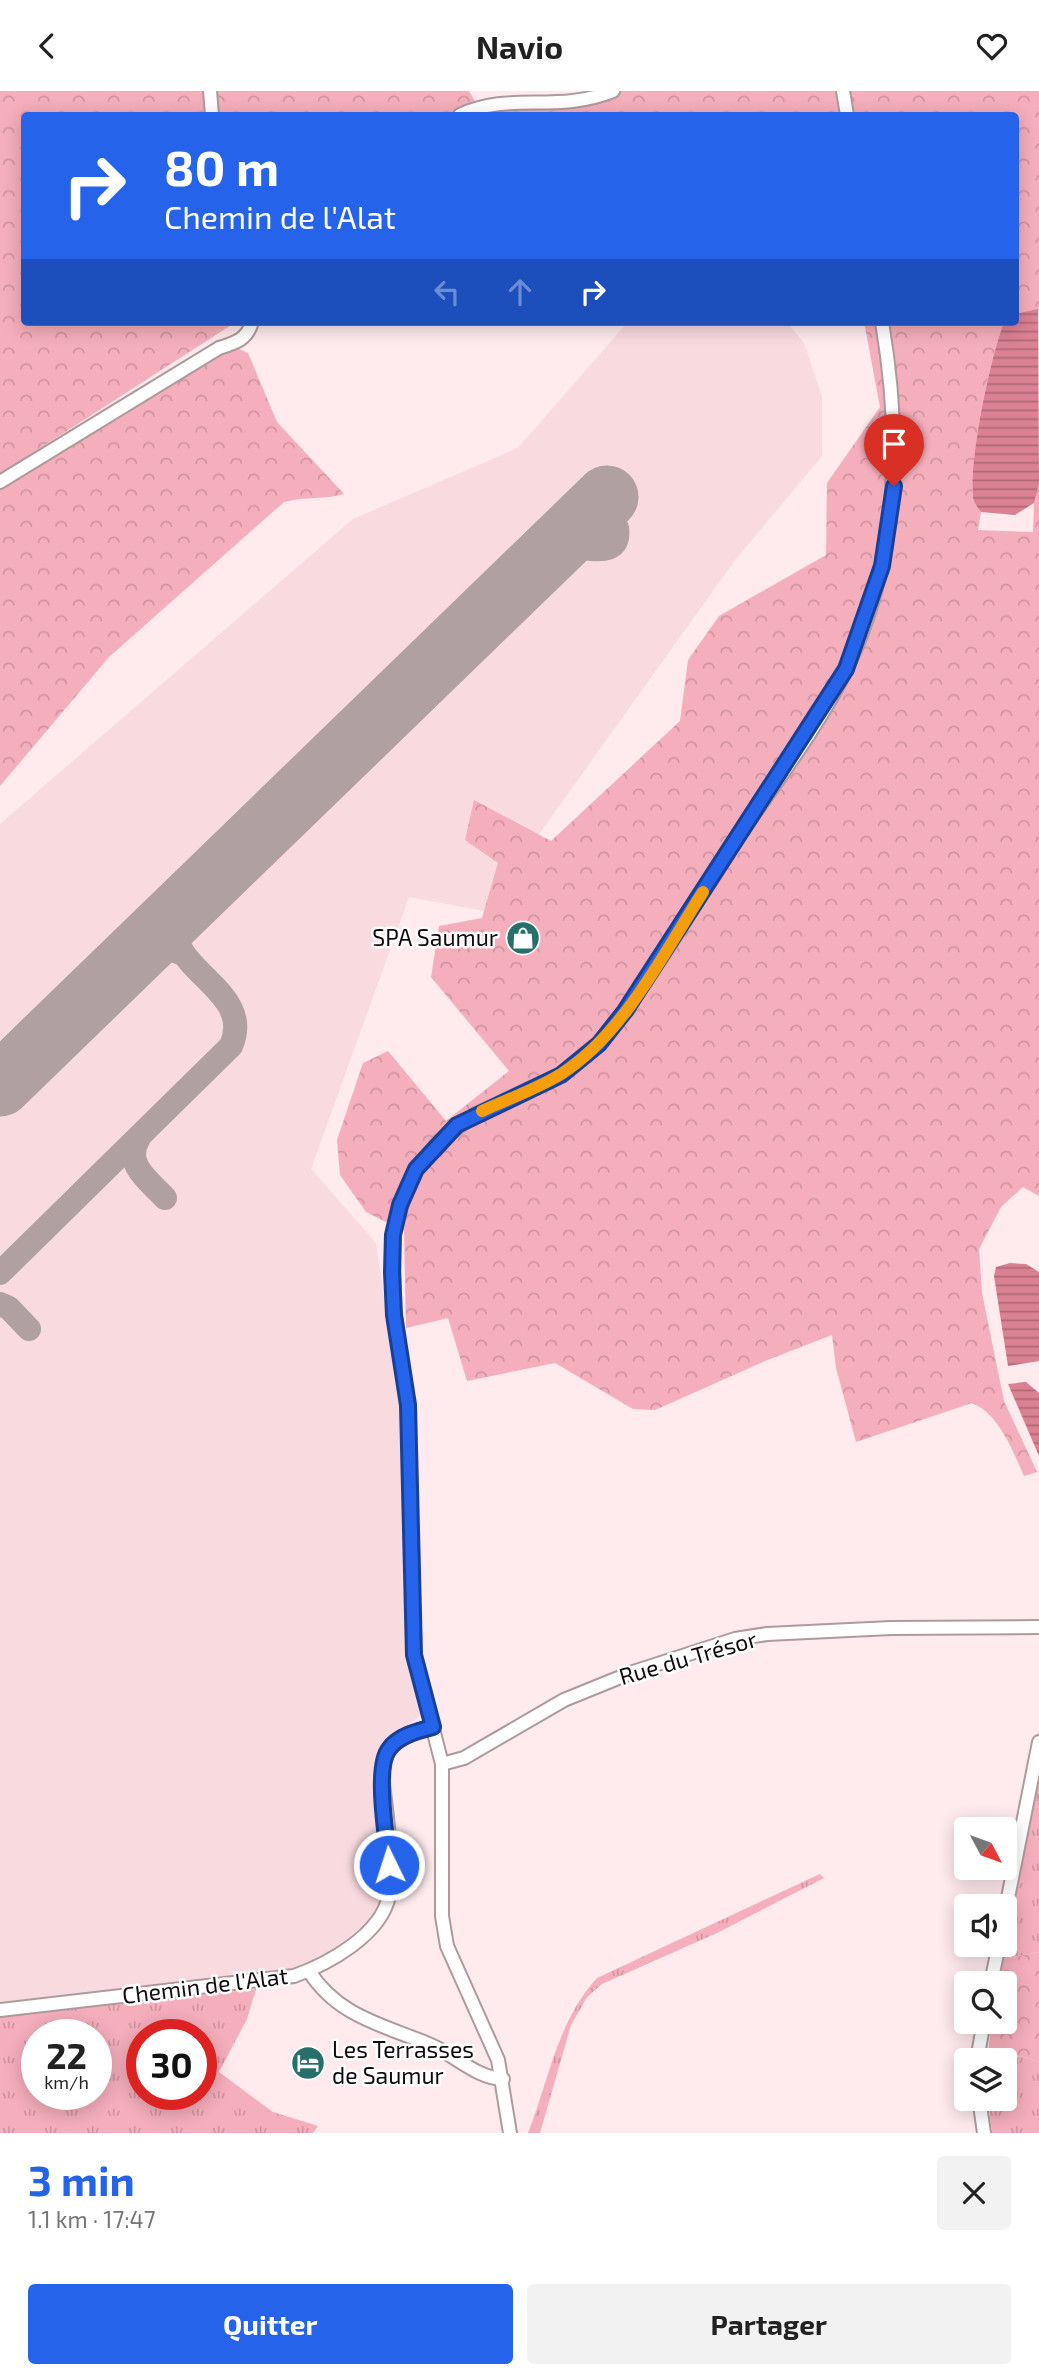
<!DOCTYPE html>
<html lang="fr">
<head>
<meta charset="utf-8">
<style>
	body { margin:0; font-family:"Exo 2",sans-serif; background:#f2f2f2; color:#222; height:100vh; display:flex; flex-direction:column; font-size:26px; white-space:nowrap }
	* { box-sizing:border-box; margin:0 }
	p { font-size:23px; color:#767676 }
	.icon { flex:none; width:38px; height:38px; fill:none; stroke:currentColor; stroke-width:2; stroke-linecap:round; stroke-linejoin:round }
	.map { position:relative; height:2042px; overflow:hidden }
	.drawer { display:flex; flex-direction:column; background:#fff; flex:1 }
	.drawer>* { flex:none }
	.top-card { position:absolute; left:21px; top:21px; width:998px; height:214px; border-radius:7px; box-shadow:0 4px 18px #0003; background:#2563eb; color:#fff; overflow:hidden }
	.needle { width:46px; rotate:131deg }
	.tools { position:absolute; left:954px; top:1726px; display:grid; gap:14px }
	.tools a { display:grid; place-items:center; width:63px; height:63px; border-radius:7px; background:#fff; box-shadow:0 4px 18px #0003; font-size:35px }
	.speed { position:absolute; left:21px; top:1928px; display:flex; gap:14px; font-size:35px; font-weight:700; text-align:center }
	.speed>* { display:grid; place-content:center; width:91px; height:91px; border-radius:50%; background:#fff; box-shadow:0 4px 18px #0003; line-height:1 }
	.speed small { font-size:18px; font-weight:400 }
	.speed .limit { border:10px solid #d22; background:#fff; color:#111 }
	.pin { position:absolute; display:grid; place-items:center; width:60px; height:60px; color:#fff; margin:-72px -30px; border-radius:50% 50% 50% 0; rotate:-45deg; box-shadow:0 0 7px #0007 }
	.pin .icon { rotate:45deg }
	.me { position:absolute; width:77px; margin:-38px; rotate:356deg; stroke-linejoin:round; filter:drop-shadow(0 0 5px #0008) }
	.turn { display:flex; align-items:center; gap:24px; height:147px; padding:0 28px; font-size:32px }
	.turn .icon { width:91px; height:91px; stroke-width:2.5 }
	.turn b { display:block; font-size:49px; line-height:60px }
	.lanes { display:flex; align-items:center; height:66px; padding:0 28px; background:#0003; justify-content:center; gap:35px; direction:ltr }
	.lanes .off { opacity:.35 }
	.round { display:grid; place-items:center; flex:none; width:74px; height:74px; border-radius:7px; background:#f2f2f2 }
	.summary { display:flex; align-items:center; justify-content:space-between; height:119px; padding:0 28px }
	h1 { font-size:42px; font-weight:700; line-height:52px; color:#2563eb }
	.cta { display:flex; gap:14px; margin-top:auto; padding:14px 28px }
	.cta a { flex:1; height:80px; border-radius:7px; background:#2563eb; color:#fff; font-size:28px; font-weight:700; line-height:80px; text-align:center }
	.cta a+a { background:#f2f2f2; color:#222 }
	header { display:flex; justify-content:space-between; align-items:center; height:91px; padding:0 28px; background:#fff; font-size:32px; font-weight:700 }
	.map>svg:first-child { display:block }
	.built { fill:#f8dadf }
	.grass { fill:url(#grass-tufts); fill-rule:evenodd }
	.forest { fill:url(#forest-crowns) }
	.water { fill:url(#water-rules) }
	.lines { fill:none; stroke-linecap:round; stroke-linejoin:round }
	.taxiway { stroke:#b0a0a2; stroke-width:24 }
	.runway { stroke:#b0a0a2; stroke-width:63 }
	.minor-casing { stroke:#ae9a9d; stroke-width:16 }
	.minor { stroke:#fff; stroke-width:12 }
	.route-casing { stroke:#184099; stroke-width:18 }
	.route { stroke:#2563eb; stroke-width:12 }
	.slow { stroke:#f59e0b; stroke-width:12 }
	.labels { text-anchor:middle; stroke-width:5; stroke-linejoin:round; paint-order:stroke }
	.poi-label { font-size:23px; fill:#110a0c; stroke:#fff; text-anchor:end }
	.street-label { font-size:23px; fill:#110a0c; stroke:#fff }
</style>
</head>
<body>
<header><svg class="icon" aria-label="back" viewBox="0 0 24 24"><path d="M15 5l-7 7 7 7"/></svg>Navio<svg class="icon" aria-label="heart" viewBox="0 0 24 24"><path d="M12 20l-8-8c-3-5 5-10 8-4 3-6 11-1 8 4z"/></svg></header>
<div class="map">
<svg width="1039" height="2042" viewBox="0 0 1039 2042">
	<defs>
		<pattern id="grass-tufts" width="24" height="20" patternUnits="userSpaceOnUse" patternTransform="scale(1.75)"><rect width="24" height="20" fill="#f5aebb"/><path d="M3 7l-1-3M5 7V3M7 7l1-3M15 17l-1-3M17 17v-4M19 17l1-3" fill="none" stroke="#d194a0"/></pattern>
		<pattern id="forest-crowns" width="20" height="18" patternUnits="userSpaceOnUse" patternTransform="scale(1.75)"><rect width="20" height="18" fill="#f5aebb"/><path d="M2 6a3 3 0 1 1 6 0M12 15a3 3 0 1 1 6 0" fill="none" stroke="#d194a0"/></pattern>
		<pattern id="water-rules" width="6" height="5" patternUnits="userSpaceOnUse" patternTransform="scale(1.75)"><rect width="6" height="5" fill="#da8193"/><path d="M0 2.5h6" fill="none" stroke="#af6876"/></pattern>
	</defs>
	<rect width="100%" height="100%" fill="#ffeaed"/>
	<polygon class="built" points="628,231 787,231 804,252 822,306 822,365 735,469 484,820 409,806 311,1078 376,1152 403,1340 407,1413 408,1565 422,1623 377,1660 375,1692 384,1804 368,1831 325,1864 291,1881 0,1911 0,733 353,428 518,357"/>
	<g class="grass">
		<polygon points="1039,1683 1039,1861 1003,1868"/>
		<path d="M820 1783 824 1787 717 1842 602 1893 587 1906 571 1934 540 2042H528C549 1989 557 1931 597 1887Z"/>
		<path d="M256 1898 247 1928 219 1981 273 2021 318 2035 313 2042H0V1924ZM37 1944H96V2004H37ZM142 1944H201V2004H142Z"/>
		<polygon points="1021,1965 1039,1971 1039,2042 992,2042 988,2007 1004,2007 1002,1969"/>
	</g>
	<g class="forest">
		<path d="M0 0H469L476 12C525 20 575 24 621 0H1039V219L1015 223V24H24V231H236L0 383Z"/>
		<path d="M864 231H1004C990 268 969 368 973 407 974 412 978 417 981 421L978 439 1033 441 1034 412 1039 393V1105L1023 1096 1001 1116 979 1158 982 1202 1004 1310 1037 1381 1024 1385C1013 1360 999 1323 972 1312L856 1351 836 1277 832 1244 765 1270 655 1319 633 1318 555 1272 467 1290 448 1227 406 1237 404 1140 366 1121 340 1084 337 1049 363 972 388 960 446 1030 509 980 431 886 439 835 482 827 498 772 465 749 474 709 551 750 680 630 688 569 719 525 826 464 827 392 880 316Z"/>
		<path d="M237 257 248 262 277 331 344 403C324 409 305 405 284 411L109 566 0 695V398L215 263Z"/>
		<polygon points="1039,1861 1039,1971 1021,1965 987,1969 992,1930 1004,1930 1004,1892 999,1892 1003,1868"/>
	</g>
	<g class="water">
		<path d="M1038 218 1039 393 1034 412 1015 424 981 421C978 417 974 412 973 407 969 368 990 268 1004 231H1015V223Z"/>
		<polygon points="1010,1172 1026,1173 1039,1181 1039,1270 1008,1275 994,1185 996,1176"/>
		<polygon points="1026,1291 1039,1302 1039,1365 1008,1293"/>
	</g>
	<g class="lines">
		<g class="taxiway">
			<path d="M538 473C544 468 552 460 560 457 578 451 622 473 617 437L598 415"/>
			<polyline points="135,864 161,855 183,863"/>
			<path d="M138 1049C124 1073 149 1090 165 1107"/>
			<path d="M0 1182 231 955C258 894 148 876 183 818"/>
			<polyline points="0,1213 9,1217 29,1238"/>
		</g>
		<polyline class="runway" points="0,994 607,406"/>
		<g class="minor-casing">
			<g id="minor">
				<polyline points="210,0 212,24"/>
				<polyline points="843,0 847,24"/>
				<path d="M460 24C511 0 556 23 613 0"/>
				<path d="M0 391 219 257C235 252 247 249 252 231"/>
				<polyline points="442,1673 464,1667 564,1609 633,1581 735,1548 767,1543 891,1537 1039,1536"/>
				<polyline points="1004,1827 1039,1651"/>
				<path d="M309 1880C338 1926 384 1934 431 1954 455 1964 476 1987 503 1988"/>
				<polyline points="991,1892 999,1853"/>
				<path d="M0 1919 294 1885C328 1873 381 1844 389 1805 395 1774 385 1715 382 1682 384 1652 406 1643 433 1636"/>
				<polyline points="977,1969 984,1930"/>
				<polyline points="979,2007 984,2042"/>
				<path d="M510 2042 498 1969 447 1855 442 1825V1673L414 1564 408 1314 394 1224 393 1144 407 1096 416 1078 439 1050 476 1023 561 983 599 953 613 936C659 874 699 807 741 742 777 689 819 635 847 577 899 467 902 349 882 231"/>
			</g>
		</g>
		<use href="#minor" class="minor"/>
	</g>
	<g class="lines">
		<g class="route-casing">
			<path id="route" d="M389 1774C387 1749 374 1677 389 1658 398 1645 417 1640 433 1636L414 1564 408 1314 394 1224 392 1181 393 1144 400 1114 416 1078 457 1034 561 984 599 953 625 920 846 578 882 475 894 395"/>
		</g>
		<use href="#route" class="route"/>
		<path class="slow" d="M482 1020C508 1008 537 998 561 983 623 944 664 862 703 801"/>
	</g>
	<defs>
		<g id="shop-disc" transform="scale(1.75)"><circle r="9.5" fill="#27706a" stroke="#fff"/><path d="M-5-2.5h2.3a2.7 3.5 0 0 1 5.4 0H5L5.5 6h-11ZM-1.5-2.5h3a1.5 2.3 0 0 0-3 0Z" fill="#fff"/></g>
		<g id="hotel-disc" transform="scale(1.75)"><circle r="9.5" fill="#27706a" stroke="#fff"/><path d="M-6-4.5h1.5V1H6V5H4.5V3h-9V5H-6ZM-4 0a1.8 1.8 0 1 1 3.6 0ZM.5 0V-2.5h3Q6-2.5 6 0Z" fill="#fff"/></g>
	</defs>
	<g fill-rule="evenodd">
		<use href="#shop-disc" x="523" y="847"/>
		<use href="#hotel-disc" x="308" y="1972"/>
	</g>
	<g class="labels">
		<g class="poi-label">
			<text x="498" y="855">SPA Saumur</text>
			<text x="332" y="1967" text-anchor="start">Les Terrasses<tspan x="332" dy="26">de Saumur</tspan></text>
		</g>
		<g class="street-label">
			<text transform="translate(688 1567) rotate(-16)" y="8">Rue du Trésor</text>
			<text transform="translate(205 1895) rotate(-7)" y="8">Chemin de l'Alat</text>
		</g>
	</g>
</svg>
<div class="tools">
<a><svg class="needle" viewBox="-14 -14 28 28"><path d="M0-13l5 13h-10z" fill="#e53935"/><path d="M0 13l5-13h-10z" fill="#767676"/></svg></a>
<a><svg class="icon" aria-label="sound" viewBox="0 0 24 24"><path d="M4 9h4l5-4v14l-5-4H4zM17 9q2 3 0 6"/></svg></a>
<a><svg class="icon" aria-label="search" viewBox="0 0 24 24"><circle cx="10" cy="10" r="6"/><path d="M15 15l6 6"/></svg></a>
<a><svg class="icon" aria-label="layers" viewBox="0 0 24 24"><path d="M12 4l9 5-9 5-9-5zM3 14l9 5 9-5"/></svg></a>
</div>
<div class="speed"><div>22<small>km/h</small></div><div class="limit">30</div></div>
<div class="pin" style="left:894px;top:395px;background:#d93025"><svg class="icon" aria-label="arrive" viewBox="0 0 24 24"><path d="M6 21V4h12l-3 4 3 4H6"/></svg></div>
<svg class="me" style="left:389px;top:1774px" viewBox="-20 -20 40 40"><circle r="17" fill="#2563eb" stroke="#fff" stroke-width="3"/><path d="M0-11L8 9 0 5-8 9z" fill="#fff"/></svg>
<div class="top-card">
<div class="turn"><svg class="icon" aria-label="right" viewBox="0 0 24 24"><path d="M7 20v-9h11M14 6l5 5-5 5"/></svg><div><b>80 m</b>Chemin de l'Alat</div></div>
<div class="lanes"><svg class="icon off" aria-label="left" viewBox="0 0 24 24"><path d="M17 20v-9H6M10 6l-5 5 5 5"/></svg><svg class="icon off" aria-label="ahead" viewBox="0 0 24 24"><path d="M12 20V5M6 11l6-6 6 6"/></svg><svg class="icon" aria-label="right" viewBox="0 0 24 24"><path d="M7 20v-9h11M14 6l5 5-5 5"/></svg></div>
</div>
</div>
<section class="drawer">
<div class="summary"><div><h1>3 min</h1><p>1.1 km · 17:47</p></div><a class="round"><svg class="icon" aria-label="close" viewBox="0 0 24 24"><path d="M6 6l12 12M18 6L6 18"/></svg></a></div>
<div class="cta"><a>Quitter</a><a>Partager</a></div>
</section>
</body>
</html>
